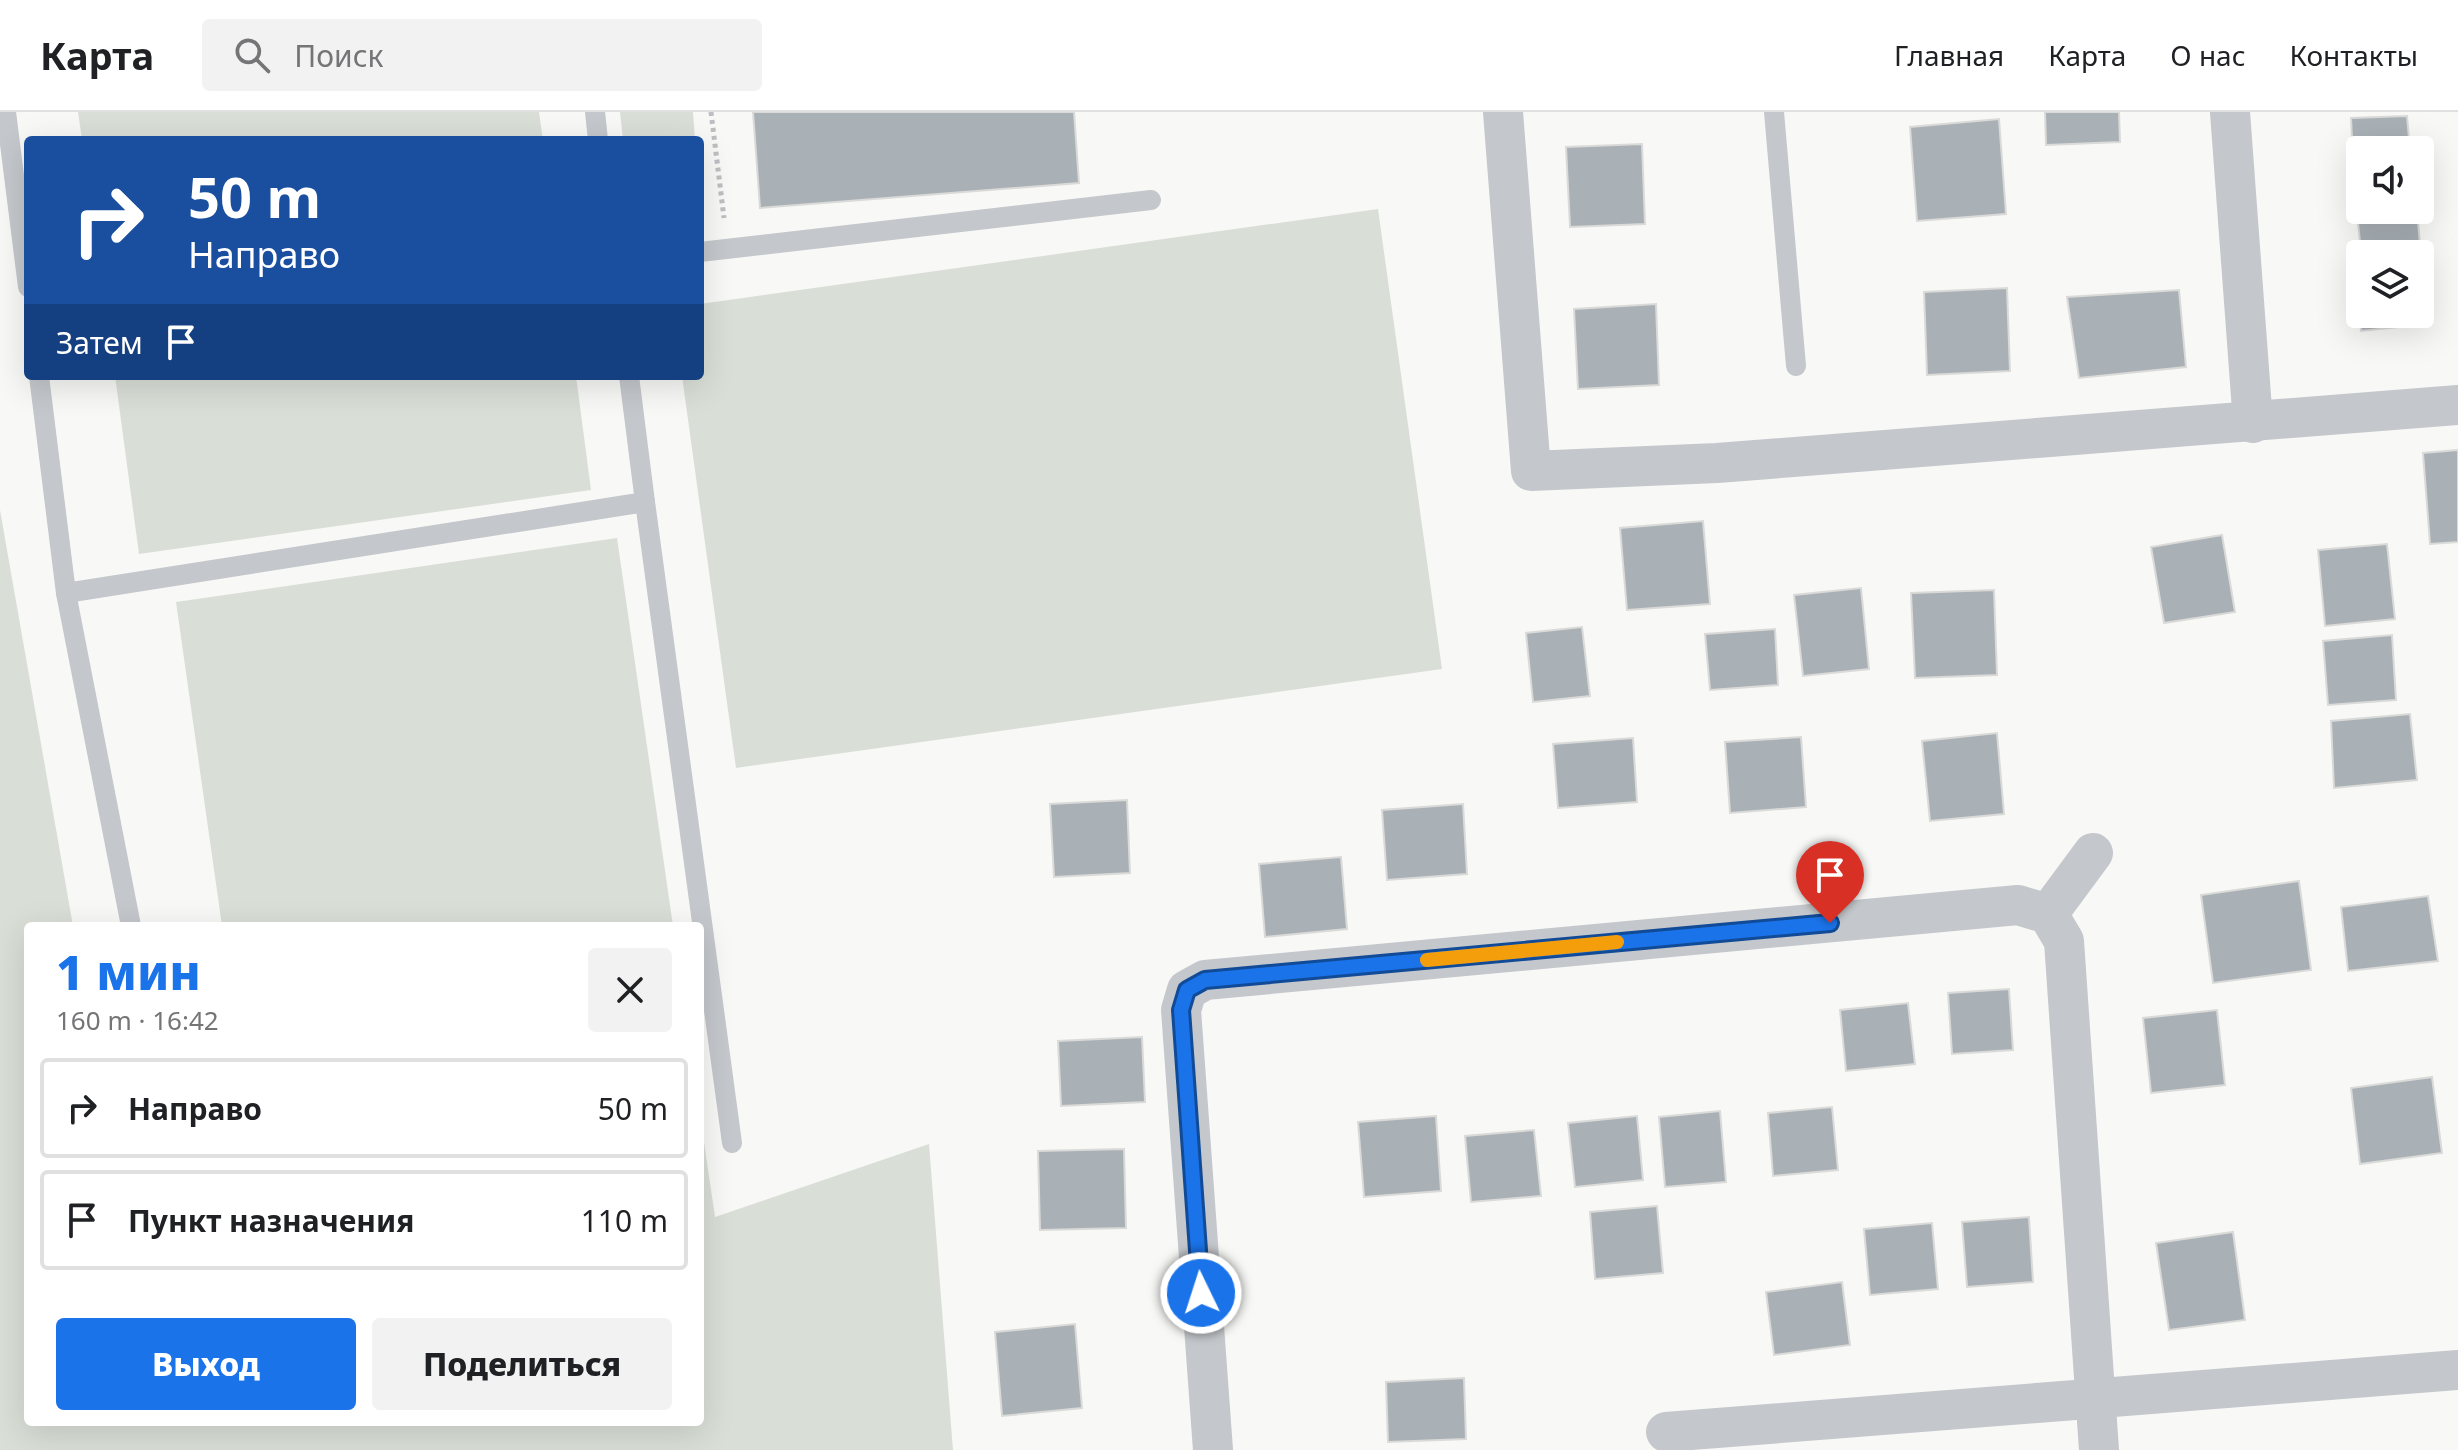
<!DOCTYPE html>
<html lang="ru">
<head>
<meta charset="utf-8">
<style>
	body { margin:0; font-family:"Noto Sans",sans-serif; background:#f2f2f2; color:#202124; height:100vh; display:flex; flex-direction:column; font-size:30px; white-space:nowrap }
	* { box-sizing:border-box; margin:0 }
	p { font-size:26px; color:#757577 }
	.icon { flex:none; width:44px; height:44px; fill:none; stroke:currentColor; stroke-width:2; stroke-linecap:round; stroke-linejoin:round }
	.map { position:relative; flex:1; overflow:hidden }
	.panel { position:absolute; left:24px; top:810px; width:680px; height:504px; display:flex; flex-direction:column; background:#fff; border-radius:8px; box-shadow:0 8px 32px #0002 }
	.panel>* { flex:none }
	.guide { position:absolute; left:24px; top:24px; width:680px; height:244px; border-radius:8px; box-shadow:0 8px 32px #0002; background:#1a4fa0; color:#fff; overflow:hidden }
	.buttons { position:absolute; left:2346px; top:24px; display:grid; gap:16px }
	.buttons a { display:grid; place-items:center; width:88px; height:88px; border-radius:8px; background:#fff; box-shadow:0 8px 32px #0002; font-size:40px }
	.pin { position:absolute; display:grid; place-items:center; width:68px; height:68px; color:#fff; margin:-82px -34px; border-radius:50% 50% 50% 0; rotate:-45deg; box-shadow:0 0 8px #0007 }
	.pin .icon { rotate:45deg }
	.me { position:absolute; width:88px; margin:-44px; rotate:356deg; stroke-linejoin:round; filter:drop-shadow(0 0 6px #0008) }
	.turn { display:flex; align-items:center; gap:28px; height:168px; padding:0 32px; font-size:36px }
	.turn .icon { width:104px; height:104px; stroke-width:2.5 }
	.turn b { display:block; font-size:56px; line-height:68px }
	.then { display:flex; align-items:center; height:76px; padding:0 32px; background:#0003; gap:16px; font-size:30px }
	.round { display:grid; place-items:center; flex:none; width:84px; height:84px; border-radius:8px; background:#f2f2f2 }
	.summary { display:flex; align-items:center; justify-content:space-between; height:136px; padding:0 32px }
	h1 { font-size:48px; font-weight:800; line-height:60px; color:#1a73e8 }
	.action { display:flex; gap:16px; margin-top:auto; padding:16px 32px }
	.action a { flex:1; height:92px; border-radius:8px; background:#1a73e8; color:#fff; font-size:32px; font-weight:800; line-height:92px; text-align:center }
	.action a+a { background:#f2f2f2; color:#202124 }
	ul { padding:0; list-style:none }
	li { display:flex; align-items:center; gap:24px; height:100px; margin:0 16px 12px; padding:0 16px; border:4px solid #e0e0e0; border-radius:8px }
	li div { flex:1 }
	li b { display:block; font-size:30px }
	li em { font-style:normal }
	header { display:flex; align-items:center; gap:48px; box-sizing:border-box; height:112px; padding:0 40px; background:#fff; border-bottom:2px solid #e0e0e0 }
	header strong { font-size:38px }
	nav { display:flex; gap:44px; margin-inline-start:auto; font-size:28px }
	.search { width:560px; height:72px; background:#f2f2f2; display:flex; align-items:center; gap:20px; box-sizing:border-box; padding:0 28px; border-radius:8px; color:#757577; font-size:30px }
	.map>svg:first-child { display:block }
	.green { fill:#d9dfd7 }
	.building { fill:#a9b0b6; stroke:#dadad8; stroke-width:2 }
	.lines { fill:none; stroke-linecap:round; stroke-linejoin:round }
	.path { stroke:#bcbec1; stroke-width:5; stroke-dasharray:4 4; stroke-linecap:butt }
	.lane { stroke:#c4c7cb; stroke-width:20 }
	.street { stroke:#c4c7cb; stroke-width:40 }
	.route-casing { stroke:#114b97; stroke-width:20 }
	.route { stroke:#1a73e8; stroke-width:14 }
	.slow { stroke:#f59e0b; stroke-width:14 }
</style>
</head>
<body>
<header>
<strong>Карта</strong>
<div class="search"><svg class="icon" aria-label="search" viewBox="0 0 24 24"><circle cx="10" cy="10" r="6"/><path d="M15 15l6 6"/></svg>Поиск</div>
<nav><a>Главная</a><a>Карта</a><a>О нас</a><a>Контакты</a></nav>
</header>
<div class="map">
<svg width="2458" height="1338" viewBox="0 0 2458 1338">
	<rect width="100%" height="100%" fill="#f8f8f6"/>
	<g class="green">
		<polygon points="78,0 539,0 543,28 82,28"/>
		<polygon points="620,0 693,0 695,28 623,28"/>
		<polygon points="1378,97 1442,557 736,656 682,264 700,264 700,192"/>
		<polygon points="115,264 576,264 591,378 139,442"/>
		<polygon points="0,398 73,814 28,814 28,1310 700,1310 700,1003 715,1105 929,1032 953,1338 0,1338"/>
		<polygon points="617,426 673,814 222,814 176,490"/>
	</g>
	<g class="building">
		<polygon points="753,0 1074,0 1079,71 760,96"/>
		<polygon points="2045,0 2119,0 2120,30 2046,33"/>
		<polygon points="2407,4 2410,38 2360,38 2360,66 2354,67 2351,6"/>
		<polygon points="1999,7 2006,102 1917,109 1910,15"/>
		<polygon points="1642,32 1645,112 1570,115 1566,35"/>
		<polygon points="2360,82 2360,98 2417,98 2420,132 2361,139 2355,83"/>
		<polygon points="2357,163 2360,163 2360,202 2420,202 2420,170 2426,212 2361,219"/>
		<polygon points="2007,176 2010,259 1927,263 1924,180"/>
		<polygon points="2179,178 2186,255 2079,266 2067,185"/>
		<polygon points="1656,192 1659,273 1578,277 1574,197"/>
		<polygon points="2458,338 2458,430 2430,432 2423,341"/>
		<polygon points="1703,409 1710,492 1627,498 1620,416"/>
		<polygon points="2222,423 2235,500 2164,511 2151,435"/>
		<polygon points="2387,432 2395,507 2325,514 2318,438"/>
		<polygon points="1861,476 1869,557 1803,564 1794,483"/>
		<polygon points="1994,478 1997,563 1915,566 1911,481"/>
		<polygon points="1582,515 1590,584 1533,590 1526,521"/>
		<polygon points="1775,517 1778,573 1710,578 1705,522"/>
		<polygon points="2392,523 2396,588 2328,593 2323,529"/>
		<polygon points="2410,602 2417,668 2334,676 2331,609"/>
		<polygon points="1997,621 2004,702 1930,709 1922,629"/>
		<polygon points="1801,625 1806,695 1730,701 1725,630"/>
		<polygon points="1633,626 1637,690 1558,696 1553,632"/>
		<polygon points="1127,688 1130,761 1054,765 1050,692"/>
		<polygon points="1463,692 1467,762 1387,768 1382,698"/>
		<polygon points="1341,745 1347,817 1265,825 1259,752"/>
		<polygon points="2299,769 2311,858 2213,871 2201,783"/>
		<polygon points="2428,784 2438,849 2348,859 2341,795"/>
		<polygon points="2009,877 2013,938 1952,942 1948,881"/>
		<polygon points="1908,891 1915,952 1846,959 1840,898"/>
		<polygon points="2217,898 2225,973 2151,981 2143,906"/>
		<polygon points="1142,925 1145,990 1061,994 1058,929"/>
		<polygon points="2432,965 2442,1041 2360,1052 2351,976"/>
		<polygon points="1832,995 1838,1058 1773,1064 1768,1001"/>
		<polygon points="1720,999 1726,1070 1665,1075 1659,1005"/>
		<polygon points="1436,1004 1441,1079 1364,1085 1358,1010"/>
		<polygon points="1637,1004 1643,1068 1575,1075 1568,1011"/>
		<polygon points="1534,1018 1541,1084 1471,1090 1465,1024"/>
		<polygon points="1124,1037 1126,1116 1040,1118 1038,1039"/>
		<polygon points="1657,1094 1663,1161 1595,1167 1590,1100"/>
		<polygon points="2029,1105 2033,1170 1967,1175 1962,1110"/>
		<polygon points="1932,1111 1938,1177 1870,1183 1864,1117"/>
		<polygon points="2233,1120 2245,1208 2169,1218 2156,1131"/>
		<polygon points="1842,1170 1850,1233 1774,1243 1766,1180"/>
		<polygon points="1075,1212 1082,1296 1002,1304 995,1220"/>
		<polygon points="1464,1266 1466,1327 1388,1330 1386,1270"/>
	</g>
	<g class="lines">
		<polyline class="path" points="711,0 724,106"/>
		<g class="lane">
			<polyline points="6,0 28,175"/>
			<polyline points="595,0 598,28"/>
			<polyline points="1774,0 1796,254"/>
			<polyline points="700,140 1151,88"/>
			<polyline points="39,264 66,481 131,814"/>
			<polyline points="645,390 732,1031"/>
			<polyline points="66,481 645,390 629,264"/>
		</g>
		<g class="street">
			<polyline points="1503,0 1531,359 1717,351 2458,293"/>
			<polyline points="2230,0 2253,311"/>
			<polyline points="2048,802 2093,741"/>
			<polyline points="1666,1320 2458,1258"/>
			<polyline points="1213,1338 1181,898 1187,878 1205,868 2018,793 2048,802 2064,829 2099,1338"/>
		</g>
	</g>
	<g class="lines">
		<g class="route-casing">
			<polyline id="route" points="1201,1181 1181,898 1187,878 1205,868 1830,811"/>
		</g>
		<use href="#route" class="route"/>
		<polyline class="slow" points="1427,848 1617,830"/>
	</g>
</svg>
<div class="buttons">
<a><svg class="icon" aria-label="sound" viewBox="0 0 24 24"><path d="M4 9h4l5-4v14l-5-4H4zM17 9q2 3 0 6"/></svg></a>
<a><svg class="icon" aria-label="layers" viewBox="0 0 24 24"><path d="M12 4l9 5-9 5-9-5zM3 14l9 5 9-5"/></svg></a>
</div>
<div class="pin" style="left:1830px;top:811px;background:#d93025"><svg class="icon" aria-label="arrive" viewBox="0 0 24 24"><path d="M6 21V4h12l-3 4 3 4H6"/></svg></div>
<svg class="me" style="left:1201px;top:1181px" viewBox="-20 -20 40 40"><circle r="17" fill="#1a73e8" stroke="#fff" stroke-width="3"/><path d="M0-11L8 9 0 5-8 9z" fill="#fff"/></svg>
<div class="guide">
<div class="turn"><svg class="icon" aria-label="right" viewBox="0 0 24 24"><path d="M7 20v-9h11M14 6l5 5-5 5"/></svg><div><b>50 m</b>Направо</div></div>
<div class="then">Затем<svg class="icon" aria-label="arrive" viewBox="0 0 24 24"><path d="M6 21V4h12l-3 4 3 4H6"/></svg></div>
</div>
<section class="panel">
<div class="summary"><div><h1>1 мин</h1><p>160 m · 16:42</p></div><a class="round"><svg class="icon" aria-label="close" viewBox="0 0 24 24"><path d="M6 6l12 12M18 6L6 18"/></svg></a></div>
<ul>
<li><svg class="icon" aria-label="right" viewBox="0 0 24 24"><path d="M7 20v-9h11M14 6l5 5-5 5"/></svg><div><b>Направо</b></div><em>50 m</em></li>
<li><svg class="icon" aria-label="arrive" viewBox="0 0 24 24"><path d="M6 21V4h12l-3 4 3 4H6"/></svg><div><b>Пункт назначения</b></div><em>110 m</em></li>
</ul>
<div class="action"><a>Выход</a><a>Поделиться</a></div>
</section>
</div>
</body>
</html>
